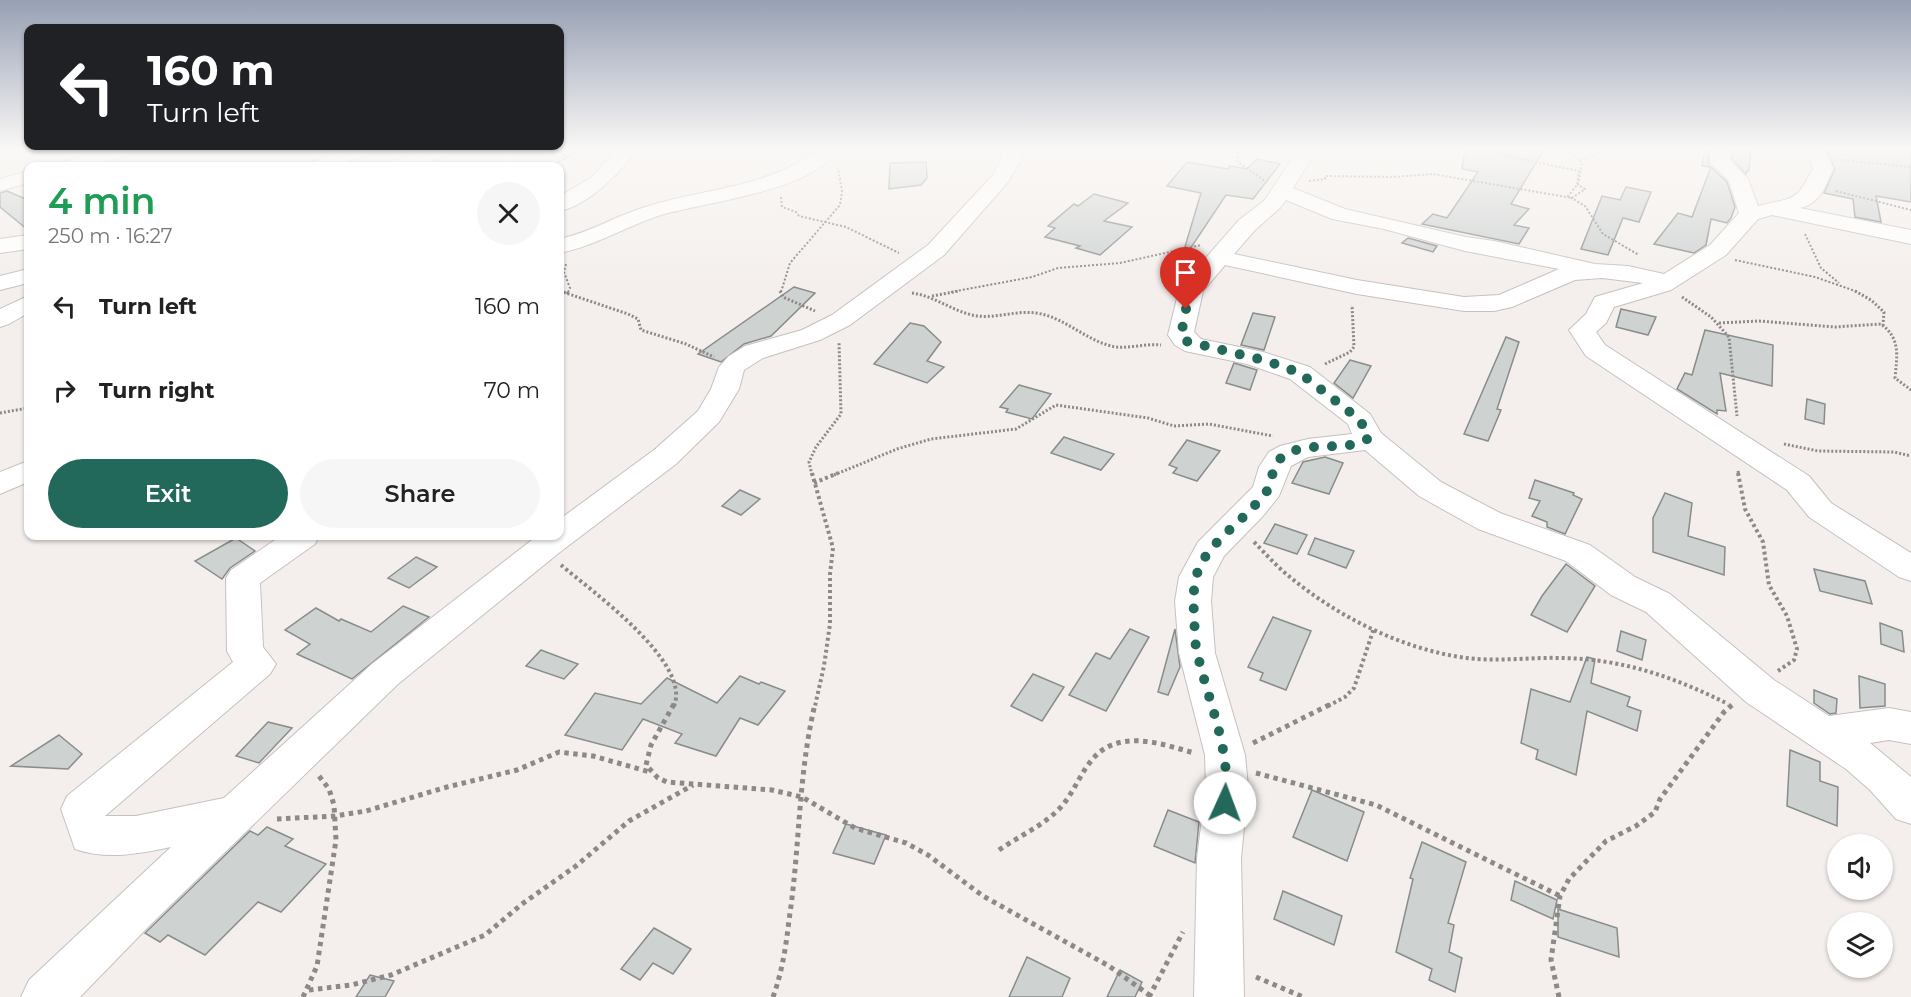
<!DOCTYPE html>
<html lang="en">
<head>
<meta charset="utf-8">
<style>
	body { margin:0; font-family:Montserrat,sans-serif; background:#f6f6f6; color:#222; height:100vh; display:flex; flex-direction:column; font-size:22px; white-space:nowrap }
	* { box-sizing:border-box; margin:0 }
	p { font-size:20px; color:#767676 }
	.icon { flex:none; width:33px; height:33px; fill:none; stroke:currentColor; stroke-width:2; stroke-linecap:round; stroke-linejoin:round }
	.map { position:relative; flex:1; overflow:hidden }
	.panel { position:absolute; left:24px; top:162px; width:540px; height:378px; display:flex; flex-direction:column; background:#fff; border-radius:12px; box-shadow:0 2px 4px #0004 }
	.panel>* { flex:none }
	.guide { position:absolute; left:24px; top:24px; width:540px; height:126px; border-radius:12px; box-shadow:0 2px 4px #0004; background:#202124; color:#fff; overflow:hidden }
	.buttons { position:absolute; left:1827px; top:834px; display:grid; gap:12px }
	.buttons a { display:grid; place-items:center; width:66px; height:66px; border-radius:50%; background:#fff; box-shadow:0 2px 4px #0004; font-size:30px }
	.pin { position:absolute; display:grid; place-items:center; width:51px; height:51px; color:#fff; margin:-62px -26px; border-radius:50% 50% 50% 0; rotate:-45deg; box-shadow:0 0 6px #0007 }
	.pin .icon { rotate:45deg }
	.me { position:absolute; width:66px; margin:-33px; rotate:2deg; stroke-linejoin:round; filter:drop-shadow(0 0 4px #0008) }
	.turn { display:flex; align-items:center; gap:21px; height:126px; padding:0 24px; font-size:27px }
	.turn .icon { width:78px; height:78px; stroke-width:2.5 }
	.turn b { display:block; font-size:42px; line-height:51px }
	.round { display:grid; place-items:center; flex:none; width:63px; height:63px; border-radius:32px; background:#f6f6f6 }
	.headline { display:flex; align-items:center; justify-content:space-between; height:102px; padding:0 24px }
	h1 { font-size:36px; font-weight:600; line-height:45px; color:#1e9e55 }
	.action { display:flex; gap:12px; margin-top:auto; padding:12px 24px }
	.action a { flex:1; height:69px; border-radius:36px; background:#23695b; color:#fff; font-size:24px; font-weight:600; line-height:69px; text-align:center }
	.action a+a { background:#f6f6f6; color:#222 }
	ul { padding:0; list-style:none }
	li { display:flex; align-items:center; gap:18px; height:84px; padding:0 24px }
	li div { flex:1 }
	li b { display:block; font-size:22px }
	li em { font-style:normal }
	.map>svg:first-child { display:block }
	.building { fill:#ced3d2; stroke:#888d8b; stroke-width:1.5 }
	.lines { fill:none; stroke-linecap:round; stroke-linejoin:round }
	.minor-casing { stroke:#c6c1bf; stroke-width:2 }
	.path-far3 { stroke:#8d8988; stroke-width:2; stroke-dasharray:2 2; stroke-linecap:butt }
	.path-far2 { stroke:#8d8988; stroke-width:3; stroke-dasharray:2 2; stroke-linecap:butt }
	.path-far1 { stroke:#8d8988; stroke-width:4; stroke-dasharray:3 3; stroke-linecap:butt }
	.path { stroke:#8d8988; stroke-width:5; stroke-dasharray:4.5 4.5; stroke-linecap:butt }
	.minor { fill:#fff; fill-rule:evenodd }
	.route { stroke:#23695b; stroke-width:10; stroke-dasharray:0 18 }
</style>
</head>
<body>
<div class="map">
<svg width="1911" height="997" viewBox="0 0 1911 997">
	<rect width="100%" height="100%" fill="#f4efec"/>
	<g class="building">
		<polygon points="1465,148 1545,148 1511,204 1529,209 1514,225 1529,228 1519,244 1422,224 1433,214 1447,218 1478,172 1462,169"/>
		<polygon points="1705,148 1709,148 1708,164 1727,182 1735,207 1731,218 1727,223 1711,219 1706,245 1694,253 1654,244 1678,213 1692,217 1711,167 1702,166"/>
		<polygon points="1731,148 1751,148 1749,171 1747,171 1746,174 1732,159"/>
		<polygon points="1825,148 1911,148 1911,202 1876,196 1881,222 1855,217 1853,199 1824,193 1835,169"/>
		<polygon points="1257,159 1280,164 1253,199 1226,195 1188,252 1184,250 1201,193 1167,186 1187,162 1228,169 1230,166 1247,169"/>
		<polygon points="926,162 927,178 921,185 889,189 890,163"/>
		<polygon points="1626,187 1651,192 1639,222 1623,218 1608,255 1581,249 1602,196 1620,200"/>
		<polygon points="7,191 28,200 28,230 0,207 0,193"/>
		<polygon points="1094,194 1128,203 1104,221 1132,227 1100,255 1076,248 1080,246 1045,237 1055,228 1048,226 1074,204 1078,206"/>
		<polygon points="1408,238 1437,246 1433,252 1402,243"/>
		<polygon points="794,287 815,293 771,336 744,344 721,362 698,354"/>
		<polygon points="1621,309 1656,317 1648,335 1616,327"/>
		<polygon points="1253,313 1275,317 1264,350 1241,345"/>
		<polygon points="910,323 924,326 941,342 927,361 944,367 927,383 874,364"/>
		<polygon points="1705,330 1773,345 1772,386 1720,373 1726,411 1717,410 1717,414 1677,389 1685,373 1692,375"/>
		<polygon points="1506,337 1519,342 1497,409 1501,410 1488,441 1464,434"/>
		<polygon points="1350,360 1371,366 1353,398 1334,383"/>
		<polygon points="1234,363 1257,370 1250,390 1226,383"/>
		<polygon points="1019,385 1051,394 1032,419 1006,412 1008,409 1000,407"/>
		<polygon points="1807,399 1825,404 1824,424 1805,419"/>
		<polygon points="1064,437 1114,454 1101,470 1051,453"/>
		<polygon points="1187,440 1220,451 1197,481 1173,473 1177,468 1169,465"/>
		<polygon points="1325,457 1343,463 1329,494 1292,483 1303,462"/>
		<polygon points="1535,480 1574,493 1573,495 1582,499 1565,534 1547,527 1547,522 1532,516 1540,501 1529,498"/>
		<polygon points="740,490 760,499 741,515 722,506"/>
		<polygon points="1665,493 1692,503 1688,536 1725,547 1724,575 1653,552 1653,518"/>
		<polygon points="1275,524 1307,535 1297,554 1264,543"/>
		<polygon points="236,538 255,551 230,568 222,579 195,561"/>
		<polygon points="1315,538 1354,551 1346,568 1308,554"/>
		<polygon points="416,557 437,567 409,588 388,578"/>
		<polygon points="1566,564 1595,586 1567,632 1531,615 1542,596"/>
		<polygon points="1814,569 1865,581 1872,604 1820,591"/>
		<polygon points="403,606 429,617 352,679 297,654 310,644 285,630 316,608 339,621 341,619 371,632"/>
		<polygon points="1273,617 1311,631 1286,690 1260,680 1263,673 1248,667"/>
		<polygon points="1880,623 1902,631 1904,652 1881,644"/>
		<polygon points="1130,629 1149,637 1106,711 1069,695 1096,653 1110,659"/>
		<polygon points="1175,629 1180,667 1168,695 1158,692"/>
		<polygon points="1621,631 1646,640 1642,660 1617,651"/>
		<polygon points="541,650 578,664 564,679 526,666"/>
		<polygon points="1587,657 1595,659 1591,683 1630,697 1627,706 1641,711 1637,731 1587,711 1576,775 1536,759 1538,750 1521,743 1531,689 1570,702"/>
		<polygon points="1033,674 1064,687 1042,721 1011,706"/>
		<polygon points="740,676 759,684 761,682 785,691 758,725 740,718 716,756 675,743 682,734 643,719 622,750 565,735 595,693 641,704 667,678 717,703"/>
		<polygon points="1859,676 1885,684 1885,706 1860,708"/>
		<polygon points="1814,690 1837,699 1836,713 1830,714 1814,703"/>
		<polygon points="268,722 292,728 259,763 236,756"/>
		<polygon points="59,735 82,754 68,769 11,766"/>
		<polygon points="1790,750 1820,762 1820,781 1838,787 1837,826 1787,806"/>
		<polygon points="1312,790 1364,812 1347,861 1293,837"/>
		<polygon points="1168,810 1199,822 1195,863 1154,846"/>
		<polygon points="846,824 886,835 874,864 833,853"/>
		<polygon points="267,827 293,839 285,846 326,864 281,912 258,902 205,955 168,935 160,942 145,933 250,831 258,835"/>
		<polygon points="1422,842 1466,862 1448,923 1454,925 1449,952 1462,958 1455,992 1429,980 1432,969 1396,952 1413,879 1410,878"/>
		<polygon points="1515,881 1557,900 1553,919 1511,900"/>
		<polygon points="1283,891 1342,916 1334,945 1274,919"/>
		<polygon points="1558,909 1617,928 1619,957 1558,937"/>
		<polygon points="654,928 691,949 673,974 653,963 640,980 621,969"/>
		<polygon points="1027,957 1070,978 1062,997 1009,997"/>
		<polygon points="1120,970 1142,982 1135,997 1107,997"/>
		<polygon points="370,975 394,981 385,997 356,997"/>
	</g>
	<g class="lines">
		<g class="minor-casing">
			<g id="minor">
				<polygon points="112,148 141,148 138,152 89,166 60,166 63,162"/>
				<polygon points="350,148 376,148 373,152 336,166 309,166 312,162"/>
				<polygon points="435,148 464,148 461,152 415,166 386,166 389,162"/>
				<path d="M618 148H638C621 172 589 205 560 211V196L592 177Z"/>
				<path d="M820 148H841C809 193 708 201 658 216 625 227 595 246 560 253V239C588 233 614 217 642 208 701 188 769 189 820 148Z"/>
				<path d="M1001 148H1019L1021 160 1008 182 944 255 850 325 820 340 763 358 744 370 739 389 719 422 676 464 560 552 398 684 149 926 80 997H21L29 980 171 847C139 854 106 860 75 849L61 809 67 796 233 662 227 651 226 578 231 570 281 536H319L315 544 260 583 263 647 276 664 270 674 105 816H136L224 798 372 664 537 536H560V519L654 450 698 411 711 389 719 367 729 356 745 346 802 330 832 315 928 245 993 175 1001 160Z"/>
				<path d="M1299 148H1318L1293 188 1345 209 1466 237 1494 241 1595 264 1628 266 1664 274 1710 245 1739 213 1729 181 1710 162 1711 148H1729L1730 160 1748 179 1758 206C1794 197 1796 203 1813 168L1804 148H1823L1833 168C1825 187 1821 203 1800 208L1911 230V244L1772 215 1758 219 1726 255 1671 290 1614 307 1606 323 1596 332 1605 345 1809 476 1831 503 1911 553V581L1899 577 1809 517 1787 490 1586 356 1569 330 1586 314 1595 297 1643 283 1602 278 1575 280 1512 307 1494 311H1464L1357 294 1225 265 1203 291 1194 332 1201 339 1263 352 1310 367 1370 414 1381 433 1441 482 1500 513 1590 545 1635 577 1670 594 1774 680 1829 716 1889 708 1911 712V744L1889 740 1870 743 1911 777V824L1896 819 1870 790 1846 769 1746 702 1646 612 1611 595 1566 561 1478 529 1419 496 1365 450 1308 457 1291 466 1279 496 1263 516 1224 556 1213 577 1211 601 1215 653 1245 755 1248 787 1241 858 1244 997H1194L1197 858 1206 787 1205 755 1179 653 1175 601 1179 577 1198 542 1253 487 1259 467 1269 452 1280 446 1308 439 1352 434 1348 424 1290 379 1247 364 1185 351 1175 345 1168 335 1179 290 1182 285 1239 220 1265 200ZM1286 200 1332 219 1384 229 1465 251 1559 269 1499 295 1464 297 1357 280 1234 254 1255 230 1280 208Z"/>
				<polygon points="28,171 28,183 0,191 0,179"/>
				<polygon points="28,235 28,249 0,253 0,239"/>
				<polygon points="28,269 28,283 0,290 0,276"/>
				<polygon points="28,296 28,313 9,324 0,327 0,309"/>
				<polygon points="28,461 28,482 0,494 0,472"/>
			</g>
		</g>
		<g class="path-far3">
			<polyline points="559,148 565,157"/>
			<polyline points="1238,148 1238,162 1265,181"/>
			<polyline points="1481,148 1510,157 1579,171 1577,185 1568,196 1585,206 1603,234 1639,255"/>
			<polyline points="1580,160 1611,148"/>
			<polyline points="1840,160 1911,167"/>
			<polyline points="552,166 583,148"/>
			<polyline points="1309,181 1325,179 1325,176 1393,177 1433,174 1572,198 1585,189 1578,185 1582,163 1568,148"/>
			<polyline points="1836,191 1911,210"/>
			<polyline points="781,197 782,207 796,212 799,216 846,227 899,253"/>
			<polyline points="1805,234 1821,268 1839,283"/>
			<polyline points="1735,260 1815,277 1858,292"/>
			<polyline points="566,264 564,272 570,288 568,292"/>
			<polyline points="560,291 564,292"/>
			<polyline points="781,292 790,263 840,205 842,191 838,168"/>
			<polyline points="951,292 1032,277 1058,268 1120,263 1201,245"/>
		</g>
		<g class="path-far2">
			<polyline points="560,291 628,314 638,319 641,330 686,344 714,357"/>
			<polyline points="780,291 783,297 815,311"/>
			<polyline points="1855,291 1871,300 1884,312 1883,325"/>
			<path d="M912 293C934 296 951 310 972 315 993 320 1014 310 1036 313 1064 317 1084 339 1111 346 1125 350 1145 343 1161 345"/>
			<polyline points="567,294 569,291"/>
			<polyline points="932,296 959,291"/>
			<polyline points="1682,297 1711,317 1729,337 1737,416"/>
			<path d="M1719 323 1759 321 1835 327 1881 324C1901 339 1897 356 1895 378L1911 390"/>
			<polyline points="1325,364 1350,352 1354,347 1352,305"/>
			<polyline points="0,413 28,408"/>
			<polyline points="1784,444 1818,451 1894,452 1911,456"/>
			<polyline points="1738,471 1739,475"/>
			<polyline points="812,475 809,462 816,447 841,414 839,342"/>
			<polyline points="834,475 897,449 931,439 1016,429 1056,405 1148,418 1174,426 1209,424 1273,436"/>
		</g>
		<g class="path-far1">
			<polyline points="812,473 833,548 830,574 830,624 824,666 815,706"/>
			<polyline points="1738,473 1745,509 1763,542 1769,585 1787,616 1797,649 1794,660 1778,671"/>
			<polyline points="814,483 838,473"/>
			<path d="M1254 542C1266 554 1277 567 1290 577 1338 617 1404 650 1467 658 1498 662 1530 657 1562 658 1623 659 1674 677 1728 704"/>
			<path d="M561 565C590 590 692 662 674 706"/>
			<polyline points="1328,706 1345,697 1354,688 1374,628"/>
		</g>
		<g class="path">
			<polyline points="674,704 651,745 646,765 658,778 667,782 772,790 802,797 855,828 906,843 928,855 983,896 1109,966 1152,997"/>
			<polyline points="1253,743 1331,704"/>
			<polyline points="1256,773 1376,805 1560,896"/>
			<polyline points="277,819 335,816 366,811 447,787 517,770 559,752 593,756 650,772"/>
			<path d="M999 850C1019 836 1043 826 1060 808 1073 794 1079 776 1091 761 1117 728 1159 743 1194 753"/>
			<polyline points="1256,977 1303,997"/>
			<polyline points="309,990 351,985 391,975 485,935 522,904 576,866 629,821 693,785"/>
			<polyline points="303,997 317,966 336,840 334,805 329,789 319,776"/>
			<path d="M773 997C782 972 786 947 789 920 800 848 798 775 815 704"/>
			<polyline points="1149,997 1183,932"/>
			<polyline points="1559,997 1551,960 1560,896 1569,879 1606,841 1636,826 1655,812 1660,799 1724,712 1732,705"/>
		</g>
		<use href="#minor" class="minor"/>
	</g>
	<linearGradient id="sky" x2="0" y2="1"><stop stop-color="#97a0b4"/><stop offset="0.52" stop-color="#faf8f6"/><stop offset="1" stop-color="#faf8f6" stop-opacity="0"/></linearGradient>
	<rect width="1911" height="287" fill="url(#sky)"/>
	<g class="lines">
		<path class="route" d="M1186 309 1181 335 1185 341 1267 361 1300 373 1360 420 1369 438C1346 454 1305 438 1281 458 1272 465 1273 477 1269 487 1266 494 1260 500 1255 505 1238 524 1215 540 1202 562 1193 578 1193 597 1194 615 1195 628 1194 643 1198 656 1209 704 1232 752 1225 803"/>
	</g>
</svg>
<div class="buttons">
<a><svg class="icon" aria-label="sound" viewBox="0 0 24 24"><path d="M4 9h4l5-4v14l-5-4H4zM17 9q2 3 0 6"/></svg></a>
<a><svg class="icon" aria-label="layers" viewBox="0 0 24 24"><path d="M12 4l9 5-9 5-9-5zM3 14l9 5 9-5"/></svg></a>
</div>
<div class="pin" style="left:1186px;top:309px;background:#d93025"><svg class="icon" aria-label="arrive" viewBox="0 0 24 24"><path d="M6 21V4h12l-3 4 3 4H6"/></svg></div>
<svg class="me" style="left:1225px;top:803px" viewBox="-20 -20 40 40"><circle r="19" fill="#fff"/><path d="M0-13L10 11 0 6-10 11z" fill="#23695b"/></svg>
<div class="guide">
<div class="turn"><svg class="icon" aria-label="left" viewBox="0 0 24 24"><path d="M17 20v-9H6M10 6l-5 5 5 5"/></svg><div><b>160 m</b>Turn left</div></div>
</div>
<section class="panel">
<div class="headline"><div><h1>4 min</h1><p>250 m · 16:27</p></div><a class="round"><svg class="icon" aria-label="close" viewBox="0 0 24 24"><path d="M6 6l12 12M18 6L6 18"/></svg></a></div>
<ul>
<li><svg class="icon" aria-label="left" viewBox="0 0 24 24"><path d="M17 20v-9H6M10 6l-5 5 5 5"/></svg><div><b>Turn left</b></div><em>160 m</em></li>
<li><svg class="icon" aria-label="right" viewBox="0 0 24 24"><path d="M7 20v-9h11M14 6l5 5-5 5"/></svg><div><b>Turn right</b></div><em>70 m</em></li>
</ul>
<div class="action"><a>Exit</a><a>Share</a></div>
</section>
</div>
</body>
</html>
